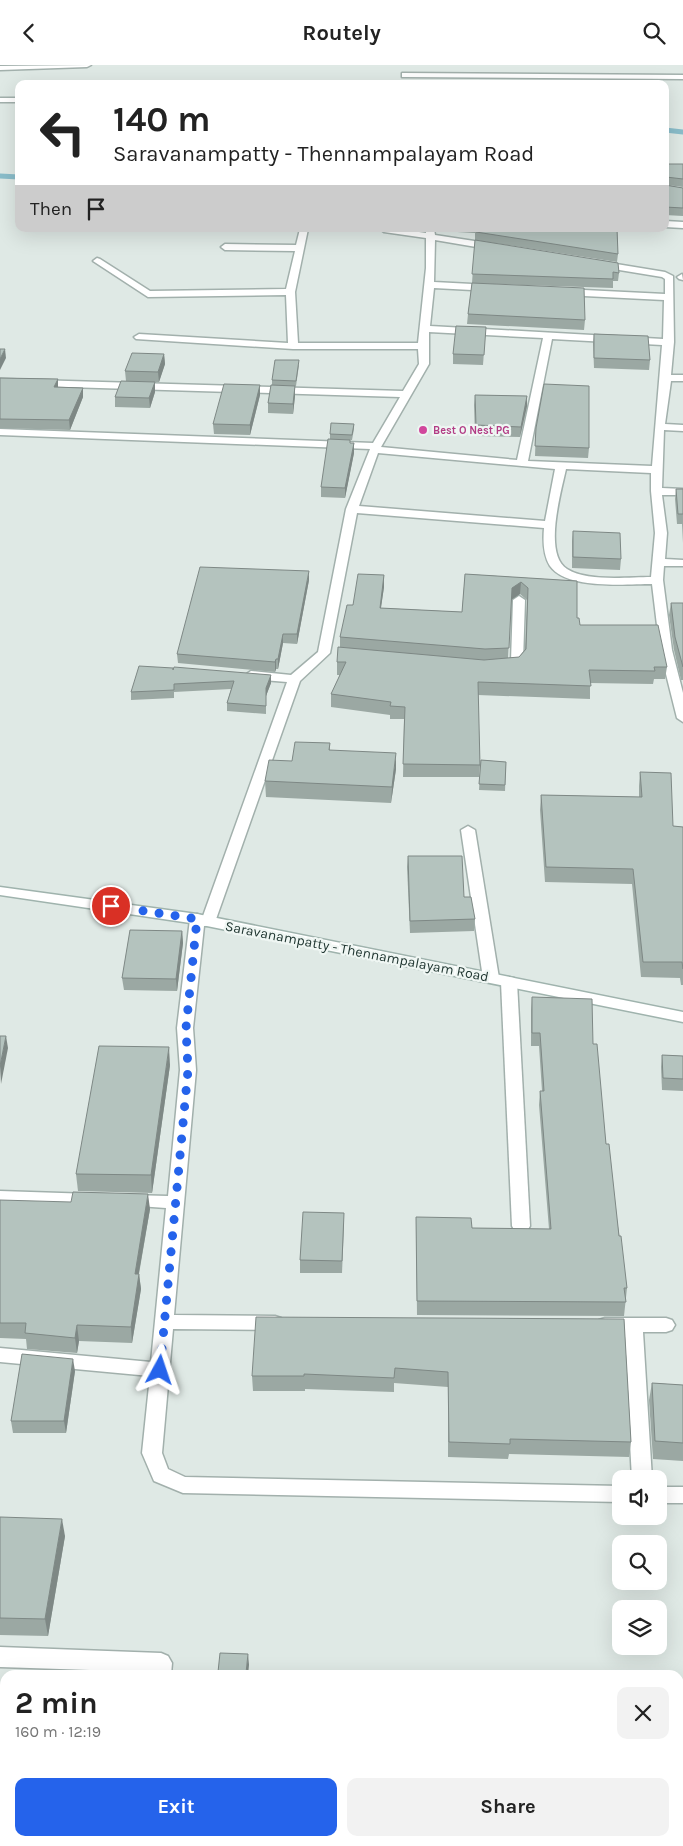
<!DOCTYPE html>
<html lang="en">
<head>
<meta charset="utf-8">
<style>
	body { margin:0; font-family:Karla,sans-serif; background:#f2f2f2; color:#222; height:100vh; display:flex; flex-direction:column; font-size:19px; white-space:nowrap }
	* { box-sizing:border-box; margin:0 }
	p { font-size:16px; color:#767676 }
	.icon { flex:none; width:28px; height:28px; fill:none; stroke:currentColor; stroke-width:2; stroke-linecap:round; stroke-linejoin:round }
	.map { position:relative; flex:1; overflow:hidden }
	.side { position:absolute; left:0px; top:1605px; width:684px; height:176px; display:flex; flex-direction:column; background:#fff; border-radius:15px 15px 0 0; box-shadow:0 5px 20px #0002 }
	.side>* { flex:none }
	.top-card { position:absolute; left:15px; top:15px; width:654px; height:152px; border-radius:10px; box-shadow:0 5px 20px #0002; background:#fff; color:#222; overflow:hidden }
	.fabs { position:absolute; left:612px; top:1405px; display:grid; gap:10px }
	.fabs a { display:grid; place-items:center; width:55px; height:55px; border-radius:10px; background:#fff; box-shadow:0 5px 20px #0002; font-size:25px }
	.pin { position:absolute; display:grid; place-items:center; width:42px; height:42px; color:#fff; margin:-21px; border:2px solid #fff; border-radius:50%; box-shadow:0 1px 5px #0007 }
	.me { position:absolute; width:55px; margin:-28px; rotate:5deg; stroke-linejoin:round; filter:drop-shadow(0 0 4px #0008) }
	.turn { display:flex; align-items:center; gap:18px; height:105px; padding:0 15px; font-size:22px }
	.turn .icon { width:65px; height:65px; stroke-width:2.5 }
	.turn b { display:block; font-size:35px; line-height:42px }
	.then { display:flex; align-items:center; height:48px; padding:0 15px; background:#0003; gap:10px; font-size:19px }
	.round { display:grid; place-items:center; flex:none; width:52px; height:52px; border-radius:10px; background:#f2f2f2 }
	.head { display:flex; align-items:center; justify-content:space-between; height:85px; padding:0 15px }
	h1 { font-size:30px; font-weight:700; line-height:38px }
	.cta { display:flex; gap:10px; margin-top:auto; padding:10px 15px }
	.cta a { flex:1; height:58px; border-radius:10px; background:#2563eb; color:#fff; font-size:20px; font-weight:700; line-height:58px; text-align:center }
	.cta a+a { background:#f2f2f2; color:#222 }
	header { display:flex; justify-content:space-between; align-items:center; height:65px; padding:0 15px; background:#fff; font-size:22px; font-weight:700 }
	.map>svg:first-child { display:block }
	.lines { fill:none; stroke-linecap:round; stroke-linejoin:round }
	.stream { stroke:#8abdca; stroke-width:5 }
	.minor-casing { stroke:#a2b0ac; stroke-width:3 }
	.secondary-casing { stroke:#9fb3ad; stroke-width:3 }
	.minor { fill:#fff; fill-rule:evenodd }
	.secondary { fill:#fff; fill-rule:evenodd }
	.wall { fill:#9ba8a3; fill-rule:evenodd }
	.shaded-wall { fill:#7e8885 }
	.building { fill:#b4c3be; stroke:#7e8885 }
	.route { stroke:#2563eb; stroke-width:9; stroke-dasharray:0 16.2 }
	.hotel-dot { fill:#d1479c; stroke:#eff6f3; stroke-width:2 }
	.labels { text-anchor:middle; stroke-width:4.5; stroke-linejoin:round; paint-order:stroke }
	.far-hotel-label { font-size:11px; font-weight:bold; fill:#b23c85; stroke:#eff6f3; text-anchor:start }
	.street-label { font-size:14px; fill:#213732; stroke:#eff6f3 }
</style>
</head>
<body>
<header><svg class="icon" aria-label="back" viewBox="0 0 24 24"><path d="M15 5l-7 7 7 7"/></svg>Routely<svg class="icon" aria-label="search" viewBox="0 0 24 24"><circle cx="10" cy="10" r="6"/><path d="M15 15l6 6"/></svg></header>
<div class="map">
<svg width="683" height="1781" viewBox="0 0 683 1781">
	<rect width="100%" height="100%" fill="#dfe9e5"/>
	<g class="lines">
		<g class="stream">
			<polyline points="665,65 683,67"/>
			<polyline points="0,111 19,112"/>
		</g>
		<g class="minor-casing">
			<g id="minor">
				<polygon points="91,0 87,2 0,5 0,1"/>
				<polygon points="402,8 683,10 683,14 405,12 402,12"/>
				<rect x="0" y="33" width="19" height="4"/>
				<polygon points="665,156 683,157 683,163 665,162"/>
				<path d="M300 164H308L295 227 298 278H418L426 203V173L384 167 380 164H398L426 168V164H434L435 170 494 179 498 182 494 185 435 175 434 217 491 220 496 223 491 226 434 223 430 261 663 274 664 235 564 230 559 227 564 224 665 229V214L662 212 595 201V197L598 196 665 207 673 211 674 277 671 310H683V316H671L665 359 683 360V366L664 365 662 423 683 424V430H662L667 468 665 494 683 495V501H664L663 515 672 585 683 628V657L677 653 660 585 652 519C626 519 567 525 550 501 543 490 543 475 544 463L357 448 330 588 300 616 215 857 213 860 204 861 193 963 196 1005 174 1250 275 1251 281 1253 284 1258 281 1263 275 1265 173 1264 162 1388 168 1404 185 1412 621 1421V1437L183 1428 154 1416 142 1388 150 1311 0 1297V1283L151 1297 166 1143 124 1140 121 1136 124 1132 130 1130 168 1131 180 1005 177 963 190 854 192 851 197 849 203 851 287 617 251 614 245 610 251 606 291 610 318 587 346 444 370 384 0 370V364L373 378 400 332 0 320V314L403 326 419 299 418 284H293L136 274 134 272 139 269 288 278 286 230 148 232 93 196 97 193 100 194 150 226 286 224 295 186 225 185 221 182 225 179 296 180ZM429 267 543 273 517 395 381 382 429 299ZM552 274 662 280 652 401 528 396ZM378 388 555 404 545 456 359 441ZM566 404 651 408V426L655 468 651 512C629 512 587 517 567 504 543 489 561 427 566 404Z"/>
				<polygon points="682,209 683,215 679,214 677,212"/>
				<polygon points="519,531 525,535 523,596 518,603 502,606 498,605 496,602 498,599 511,596 513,535"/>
				<polygon points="468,761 475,765 499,913 496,916 486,916 483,913 461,765"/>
				<polygon points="509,912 514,913 517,917 530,1161 527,1166 521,1167 515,1166 512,1161 501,917 504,913"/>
				<polygon points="0,1126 92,1129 98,1131 101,1135 98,1139 92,1141 0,1138"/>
				<polygon points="605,1253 666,1253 672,1255 675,1260 672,1265 666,1267 643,1267 652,1414 632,1414 624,1267 605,1267 599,1265 596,1260 599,1255"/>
				<rect x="659" y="1422" width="24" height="16"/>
				<polygon points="0,1582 161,1588 168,1591 172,1598 171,1610 149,1610 150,1607 0,1602"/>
				<rect x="135" y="1776" width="22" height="5"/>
			</g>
		</g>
		<g class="secondary-casing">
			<polygon id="secondary" points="0,822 197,849 683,947 683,957 197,859 0,830"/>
		</g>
		<use href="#minor" class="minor"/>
		<use href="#secondary" class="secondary"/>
	</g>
	<g class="wall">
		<polygon points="665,99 683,99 683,122 667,120 683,123 683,151 665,150"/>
		<polygon points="457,164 617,164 618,189 617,197 475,175 475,168 457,167"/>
		<polygon points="475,175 619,208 618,216 613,216 613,223 494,219 585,255 584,265 467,259 468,249 472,218"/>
		<polygon points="594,269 650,295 649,305 594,303 593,278"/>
		<polygon points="485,272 483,300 453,299 453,289"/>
		<polygon points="164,289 165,299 159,317 155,317 155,327 150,343 115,342 115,332 126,316 125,306"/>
		<polygon points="299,300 296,321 295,321 295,331 293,349 268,348 268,338 272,320 272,315"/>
		<polygon points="0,313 58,314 58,322 83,323 83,332 70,365 0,363"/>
		<polygon points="260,320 260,330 250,370 214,369 213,359"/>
		<polygon points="475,330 527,331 527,341 520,372 475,371 474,340"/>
		<polygon points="354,359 354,364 352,375 350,375 350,378 354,378 354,388 345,433 321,432 321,422 330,374 330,369"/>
		<polygon points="536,363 589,383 588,393 535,391"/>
		<polygon points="676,424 683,424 683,478 682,459 677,459 675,434"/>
		<polygon points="573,466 621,494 620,505 572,503 572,476"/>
		<path d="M465 509 577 516V553L580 560 667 602 665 614H654L653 619 590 618V634L478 630 480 700 479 712H403L404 654H390V650L331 642V629L340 610H337V597L340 583V572L353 540 384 510V522L381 543 462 547ZM520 529 527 535 525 584 519 592 508 593 511 535Z"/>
		<polygon points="309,515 297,579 283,578 278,604 276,604 275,607 178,598 177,589"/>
		<polygon points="671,538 683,538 683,615 681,615 674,585 669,550"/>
		<polygon points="173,605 271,610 271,618 266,631 266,649 227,646 227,638 231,624 174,627 174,633 131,635 131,627"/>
		<polygon points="330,678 330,685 396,704 391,738 266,732 265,716 292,696"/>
		<polygon points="481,695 506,697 505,726 479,725"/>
		<polygon points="640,707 673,761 683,762 683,920 681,920 680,913 641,912 632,819 545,817 540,745 541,730 639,732 639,721"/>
		<polygon points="408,791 464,832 475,854 474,866 410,868 407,802"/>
		<polygon points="182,866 183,878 177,926 124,925 122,913"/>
		<polygon points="532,932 593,979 606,1079 627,1223 624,1251 417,1250 416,1152 472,1163 549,1164 539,1040 540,1026 542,1026 539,981 531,981 531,945"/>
		<polygon points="662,990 683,991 683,1026 662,1025 661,1002"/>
		<polygon points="170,1000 152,1128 78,1126 76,1109"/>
		<polygon points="0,1135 150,1144 139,1209 141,1224 132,1278 79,1276 77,1288 27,1284 26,1274 0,1273"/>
		<polygon points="344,1160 342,1208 300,1208 300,1195"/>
		<polygon points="624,1254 631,1377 629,1392 509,1389 508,1394 448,1392 448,1322 394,1318 394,1327 305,1324 305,1326 253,1326 252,1311"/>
		<polygon points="75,1306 66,1368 13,1368 11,1356"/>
		<polygon points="652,1318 683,1320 683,1396 653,1394 649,1335"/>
		<polygon points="0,1452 65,1471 48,1571 0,1570"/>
	</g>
	<g class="shaded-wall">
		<polygon points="5,284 6,293 0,305 0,294"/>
		<polygon points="164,289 165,299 159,317 158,307"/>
		<polygon points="58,314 58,324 54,322"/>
		<polygon points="155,317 155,327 150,343 149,333"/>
		<polygon points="260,320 260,330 250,370 250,360"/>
		<polygon points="295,321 295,331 293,349 293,339"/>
		<polygon points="83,323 83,332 70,365 69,355"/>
		<polygon points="527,331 527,341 520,372 521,362"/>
		<polygon points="354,378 354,388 345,433 345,423"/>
		<polygon points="309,506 309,515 297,579 297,569"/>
		<polygon points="384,510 384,522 379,555 380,543"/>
		<polygon points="521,517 520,529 511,535 512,523"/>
		<polygon points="283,569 283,578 278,604 278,594"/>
		<polygon points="276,594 276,604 275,607 275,597"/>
		<polygon points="271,610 271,618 266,631 266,649 266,623"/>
		<polygon points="396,688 396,704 391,738 392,722"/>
		<polygon points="182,866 183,878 177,926 176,914"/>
		<polygon points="6,971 8,983 1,1019 0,1001"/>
		<polygon points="169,982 170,1000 152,1128 151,1110"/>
		<polygon points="148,1129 150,1144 136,1224 135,1209"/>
		<polygon points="139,1209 141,1224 132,1278 131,1262"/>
		<polygon points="77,1260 79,1276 77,1288 75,1273"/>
		<polygon points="73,1294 75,1306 66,1368 64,1356"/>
		<polygon points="62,1454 65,1471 48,1571 45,1554"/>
		<polygon points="248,1589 249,1600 248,1610 246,1610"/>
	</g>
	<g class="building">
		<polygon points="665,99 683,99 683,114 666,112"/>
		<polygon points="665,119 665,120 683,123 683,143 665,142"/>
		<polygon points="476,164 617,164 618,189 476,167"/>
		<polygon points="475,175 618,198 619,208 613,207 613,214 472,209"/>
		<polygon points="472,218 584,223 585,255 468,249"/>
		<polygon points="456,261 486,262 484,290 453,289"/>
		<polygon points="594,269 648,271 650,295 594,293"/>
		<polygon points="0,284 5,284 0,294"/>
		<polygon points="132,288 164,289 158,307 125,306"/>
		<polygon points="275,295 299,295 296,316 272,315"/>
		<polygon points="0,313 58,314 54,322 83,323 69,355 0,354"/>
		<polygon points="121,316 155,317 149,333 115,332"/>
		<polygon points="224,319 260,320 250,360 213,359"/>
		<polygon points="544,319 589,321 589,383 535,381 536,363"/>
		<polygon points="271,320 295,321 293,339 268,338"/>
		<polygon points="475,330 527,331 521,362 476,360"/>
		<polygon points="331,358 354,359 352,370 330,369"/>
		<polygon points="328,374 350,375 350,378 354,378 345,423 321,422"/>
		<polygon points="676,424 683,424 683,449 678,449"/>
		<polygon points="573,466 620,468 621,494 573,492"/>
		<polygon points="200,502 309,506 297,569 283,569 278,594 276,594 275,597 177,589"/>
		<polygon points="358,509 384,510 380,543 462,547 465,509 577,516 577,553 579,553 580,560 658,560 667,602 654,602 655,606 589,605 591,621 478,617 480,700 403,699 405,642 390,641 391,637 331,629 346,597 337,597 338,582 484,595 519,592 526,584 528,523 521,517 512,523 509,583 485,584 340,572 347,540 353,540"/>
		<polygon points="671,538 683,538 683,602 675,572"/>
		<polygon points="139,601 173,603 173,605 174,602 271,610 266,623 266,641 227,638 234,616 174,619 174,625 131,627"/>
		<polygon points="295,677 330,678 329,685 396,688 392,722 265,716 269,695 292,696"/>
		<polygon points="481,695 506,697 505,720 479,719"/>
		<polygon points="640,707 671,708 673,761 683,762 683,904 682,897 643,897 633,804 546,802 541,730 642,732"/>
		<polygon points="408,791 462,791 464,832 471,832 475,854 410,856"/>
		<polygon points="130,865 182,866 176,914 122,913"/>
		<polygon points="532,932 592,934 593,979 597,979 606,1079 609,1079 619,1171 621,1171 627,1223 624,1223 626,1237 417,1236 416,1152 471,1153 472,1163 551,1164 540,1026 544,1026 540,968 532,968"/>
		<polygon points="0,971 6,971 0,1001"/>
		<polygon points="99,981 169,982 151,1110 76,1109"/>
		<polygon points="662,990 683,991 683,1014 663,1013"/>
		<polygon points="73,1127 148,1129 135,1209 139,1209 131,1262 77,1260 75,1273 25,1268 26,1258 0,1258 0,1135 71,1137"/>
		<polygon points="303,1147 344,1148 342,1196 300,1195"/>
		<polygon points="256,1252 624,1254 631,1377 510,1374 510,1379 449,1377 448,1307 395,1303 394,1313 304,1309 304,1311 252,1311"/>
		<polygon points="22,1289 73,1294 64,1356 11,1356"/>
		<polygon points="652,1318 683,1320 683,1378 655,1376"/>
		<polygon points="0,1452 62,1454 45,1554 0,1553"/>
		<polygon points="220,1588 248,1589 246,1608 254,1608 254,1610 189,1610 190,1607 218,1607"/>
		<polygon points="300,1776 589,1776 590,1781 300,1781"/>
	</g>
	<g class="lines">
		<polyline class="route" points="111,841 197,854 186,963 188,1005 160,1305"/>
	</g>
	<circle class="hotel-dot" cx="423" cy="365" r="5"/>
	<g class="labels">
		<g class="far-hotel-label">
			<text x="433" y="369">Best O Nest PG</text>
		</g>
		<g class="street-label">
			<text transform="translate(357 886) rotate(11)" y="5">Saravanampatty - Thennampalayam Road</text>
		</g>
	</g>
</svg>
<div class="fabs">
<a><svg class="icon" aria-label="sound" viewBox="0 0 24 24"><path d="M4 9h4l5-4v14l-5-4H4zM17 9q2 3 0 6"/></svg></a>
<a><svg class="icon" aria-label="search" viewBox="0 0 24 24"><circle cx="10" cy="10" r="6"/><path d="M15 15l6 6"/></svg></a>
<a><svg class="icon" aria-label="layers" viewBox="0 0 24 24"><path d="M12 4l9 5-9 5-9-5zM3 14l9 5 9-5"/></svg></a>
</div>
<div class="pin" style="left:111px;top:841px;background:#d93025"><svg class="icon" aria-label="arrive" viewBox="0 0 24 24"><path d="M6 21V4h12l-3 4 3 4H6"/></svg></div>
<svg class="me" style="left:160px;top:1305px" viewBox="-20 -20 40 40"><path d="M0-17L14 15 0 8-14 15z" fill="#2563eb" stroke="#fff" stroke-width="4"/></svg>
<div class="top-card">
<div class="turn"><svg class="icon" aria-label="left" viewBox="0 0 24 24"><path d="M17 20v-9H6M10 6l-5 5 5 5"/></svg><div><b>140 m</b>Saravanampatty - Thennampalayam Road</div></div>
<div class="then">Then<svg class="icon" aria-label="arrive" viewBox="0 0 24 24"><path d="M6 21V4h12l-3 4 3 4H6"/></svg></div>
</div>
<section class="side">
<div class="head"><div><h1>2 min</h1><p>160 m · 12:19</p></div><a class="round"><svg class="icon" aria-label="close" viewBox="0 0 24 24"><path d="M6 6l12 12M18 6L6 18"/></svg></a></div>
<div class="cta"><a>Exit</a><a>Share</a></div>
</section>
</div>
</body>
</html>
